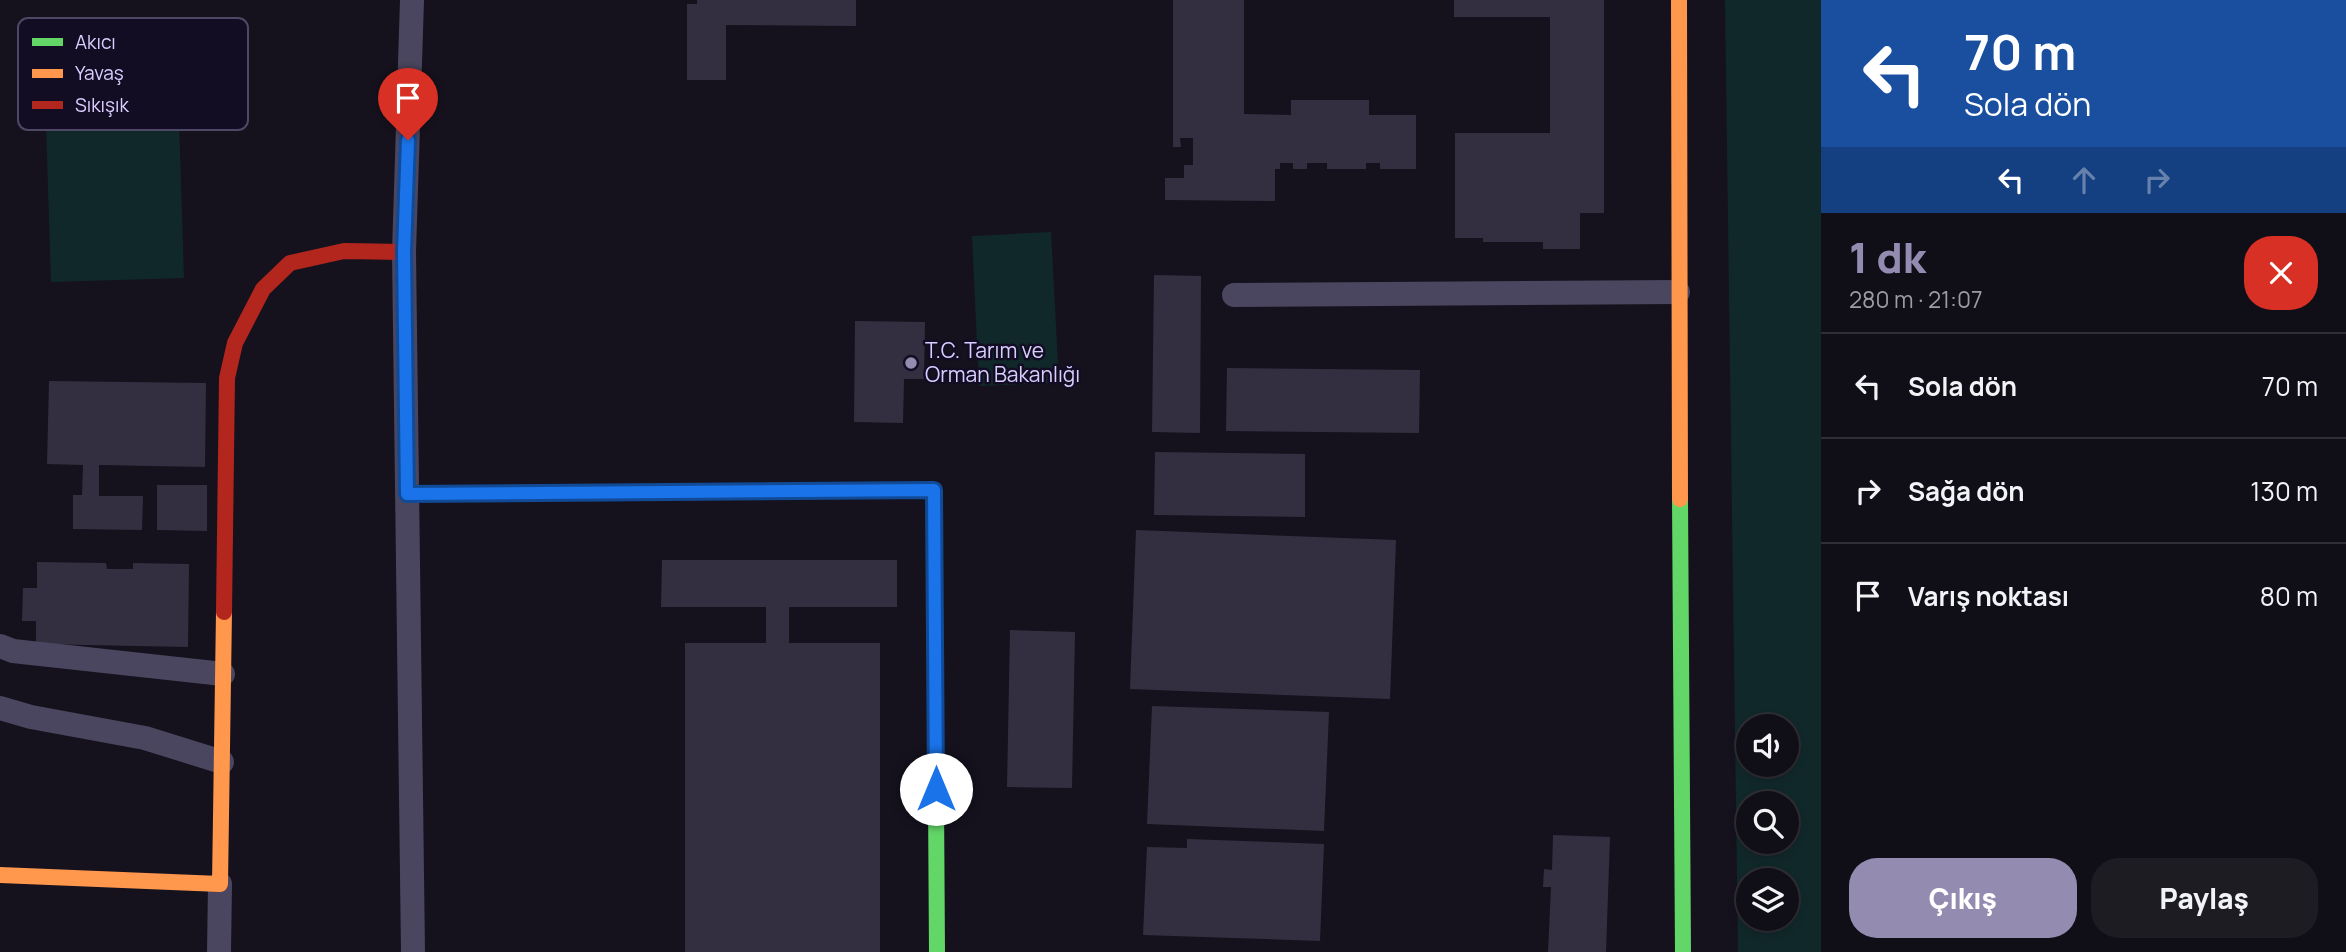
<!DOCTYPE html>
<html lang="tr">
<head>
<meta charset="utf-8">
<style>
	body { margin:0; font-family:Manrope,sans-serif; background:#1e1c23; color:#f1f3f6; height:100vh; display:flex; flex-direction:column; font-size:26px; white-space:nowrap }
	* { box-sizing:border-box; margin:0 }
	p { font-size:23px; color:#9c9ca1 }
	.icon { flex:none; width:38px; height:38px; fill:none; stroke:currentColor; stroke-width:2; stroke-linecap:round; stroke-linejoin:round }
	.map { position:relative; flex:1; overflow:hidden }
	.sheet { display:flex; flex-direction:column; background:#100e16; width:525px }
	.sheet>* { flex:none }
	.guide { background:#1a4fa0; color:#fff; overflow:hidden }
	.tools { position:absolute; left:1736px; top:714px; display:grid; gap:14px }
	.tools a { display:grid; place-items:center; width:63px; height:63px; border-radius:50%; background:#100e16; box-shadow:0 4px 10px #0003,0 0 0 2px #302e35; font-size:35px }
	.pin { position:absolute; display:grid; place-items:center; width:60px; height:60px; color:#fff; margin:-72px -30px; border-radius:50% 50% 50% 0; rotate:-45deg; box-shadow:0 0 7px #0007 }
	.pin .icon { rotate:45deg }
	.me { position:absolute; width:77px; margin:-38px; rotate:0deg; stroke-linejoin:round; filter:drop-shadow(0 0 5px #0008) }
	.turn { display:flex; align-items:center; gap:24px; height:147px; padding:0 28px; font-size:32px }
	.turn .icon { width:91px; height:91px; stroke-width:2.5 }
	.turn b { display:block; font-size:49px; line-height:60px }
	.lanes { display:flex; align-items:center; height:66px; padding:0 28px; background:#0003; justify-content:center; gap:35px; direction:ltr }
	.lanes .off { opacity:.35 }
	.round { display:grid; place-items:center; flex:none; width:74px; height:74px; border-radius:28px; background:#1e1c23 }
	.head { display:flex; align-items:center; justify-content:space-between; height:119px; padding:0 28px }
	h1 { font-size:42px; font-weight:800; line-height:52px; color:#948cb0 }
	.action { display:flex; gap:14px; margin-top:auto; padding:14px 28px }
	.action a { flex:1; height:80px; border-radius:28px; background:#948cb0; color:#fff; font-size:28px; font-weight:800; line-height:80px; text-align:center }
	.action a+a { background:#1e1c23; color:#f1f3f6 }
	ul { padding:0; list-style:none }
	li { display:flex; align-items:center; gap:21px; height:105px; padding:0 28px; border-top:2px solid #302e35 }
	li div { flex:1 }
	li b { display:block; font-size:26px }
	li em { font-style:normal }
	main { display:flex; flex:1; min-height:0 }
	.map>svg:first-child { display:block }
	.green { fill:#11282b; fill-rule:evenodd }
	.building { fill:#332f40 }
	.lines { fill:none; stroke-linecap:round; stroke-linejoin:round }
	.street { stroke:#4a465f; stroke-width:24 }
	.fast { stroke:#63d668; stroke-width:16 }
	.slow { stroke:#ff974d; stroke-width:16 }
	.jam { stroke:#b3261e; stroke-width:16 }
	.route-casing { stroke:#114b97; stroke-width:18 }
	.route { stroke:#1a73e8; stroke-width:12 }
	.poi-dot { fill:#948cb0; stroke:#130d23; stroke-width:2.5 }
	.labels { text-anchor:middle; stroke-width:5; stroke-linejoin:round; paint-order:stroke }
	.poi-label { font-size:21px; fill:#d9ceff; stroke:#130d23; text-anchor:start }
	.key { fill:#130d23; stroke:#4e4765; stroke-width:2 }
	.key-label { font-size:19px; fill:#d9ceff }
</style>
</head>
<body>
<main>
<div class="map">
<svg width="1821" height="952" viewBox="0 0 1821 952">
	<rect width="100%" height="100%" fill="#15121e"/>
	<g class="green">
		<path d="M1725 0H1821V952H1738ZM1787 726V765H1748V726ZM1787 803V842H1748V803ZM1787 880V919H1748V880Z"/>
		<polygon points="177,57 184,278 51,282 44,60"/>
		<polygon points="1051,232 1059,383 979,386 972,236"/>
	</g>
	<g class="building">
		<polygon points="697,0 856,0 856,26 726,25 726,80 687,80 687,4 697,4"/>
		<polygon points="1173,0 1244,0 1244,114 1291,115 1291,100 1369,100 1369,115 1416,115 1416,169 1380,169 1380,163 1366,163 1366,169 1327,169 1327,163 1307,163 1307,169 1293,169 1293,163 1280,163 1280,169 1275,169 1275,201 1165,200 1165,178 1184,178 1184,165 1193,165 1193,138 1180,138 1181,147 1173,147"/>
		<polygon points="1454,0 1604,0 1604,213 1580,213 1580,249 1543,249 1543,242 1483,242 1483,238 1455,238 1455,133 1550,133 1550,17 1454,17"/>
		<polygon points="1154,275 1201,276 1200,433 1152,432"/>
		<polygon points="855,321 925,322 924,379 904,379 903,423 854,422"/>
		<polygon points="1227,368 1420,370 1419,433 1226,431"/>
		<polygon points="49,381 206,383 205,467 99,465 99,496 143,496 142,530 73,529 73,495 82,495 83,465 47,464"/>
		<polygon points="1155,452 1305,454 1305,517 1154,515"/>
		<polygon points="157,485 207,485 207,531 157,530"/>
		<polygon points="1136,530 1396,540 1390,699 1130,689"/>
		<polygon points="662,560 897,560 897,607 789,607 789,643 880,643 880,952 685,952 685,643 766,643 766,607 661,607"/>
		<polygon points="37,562 106,563 107,569 133,569 133,563 189,564 188,647 36,644 36,621 22,621 23,588 37,588"/>
		<polygon points="1010,630 1075,632 1072,788 1007,787"/>
		<polygon points="1152,706 1329,712 1324,831 1147,824"/>
		<polygon points="1553,835 1610,837 1606,952 1548,952 1551,887 1543,887 1544,869 1552,870"/>
		<polygon points="1187,839 1324,844 1320,941 1143,935 1147,847 1187,848"/>
	</g>
	<g class="lines">
		<g class="street">
			<polyline points="412,0 404,252 413,952"/>
			<polyline points="1234,295 1678,292"/>
			<polyline points="0,646 13,651 223,674"/>
			<polyline points="0,708 31,717 145,738 222,762"/>
			<polyline points="219,952 220,884"/>
		</g>
		<g class="fast">
			<polyline points="898,490 934,490 937,952"/>
			<polyline points="1680,499 1683,952"/>
		</g>
		<g class="slow">
			<polyline points="1679,0 1680,499"/>
			<polyline points="0,875 220,884 224,612"/>
		</g>
		<g class="jam">
			<polyline points="407,494 898,490"/>
			<polyline points="224,612 227,378 235,343 263,289 290,263 344,251 404,252"/>
		</g>
	</g>
	<g class="lines">
		<g class="route-casing">
			<polyline id="route" points="408,140 404,252 407,494 934,490 936,789"/>
		</g>
		<use href="#route" class="route"/>
	</g>
	<circle class="poi-dot" cx="911" cy="363" r="7"/>
	<g class="labels">
		<g class="poi-label">
			<text x="925" y="358">T.C. Tarım ve<tspan x="925" dy="24">Orman Bakanlığı</tspan></text>
		</g>
	</g>
	<rect x="18" y="18" width="230" height="112" rx="10" class="key"/>
	<rect x="32" y="38" width="31" height="8" fill="#63d668"/>
	<rect x="32" y="69" width="31" height="9" fill="#ff974d"/>
	<rect x="32" y="101" width="31" height="8" fill="#b3261e"/>
	<g class="key-label">
		<text x="75" y="49">Akıcı</text>
		<text x="75" y="80">Yavaş</text>
		<text x="75" y="112">Sıkışık</text>
	</g>
</svg>
<div class="tools">
<a><svg class="icon" aria-label="sound" viewBox="0 0 24 24"><path d="M4 9h4l5-4v14l-5-4H4zM17 9q2 3 0 6"/></svg></a>
<a><svg class="icon" aria-label="search" viewBox="0 0 24 24"><circle cx="10" cy="10" r="6"/><path d="M15 15l6 6"/></svg></a>
<a><svg class="icon" aria-label="layers" viewBox="0 0 24 24"><path d="M12 4l9 5-9 5-9-5zM3 14l9 5 9-5"/></svg></a>
</div>
<div class="pin" style="left:408px;top:140px;background:#d93025"><svg class="icon" aria-label="arrive" viewBox="0 0 24 24"><path d="M6 21V4h12l-3 4 3 4H6"/></svg></div>
<svg class="me" style="left:936px;top:789px" viewBox="-20 -20 40 40"><circle r="19" fill="#fff"/><path d="M0-13L10 11 0 6-10 11z" fill="#1a73e8"/></svg>
</div>
<section class="sheet">
<div class="guide">
<div class="turn"><svg class="icon" aria-label="left" viewBox="0 0 24 24"><path d="M17 20v-9H6M10 6l-5 5 5 5"/></svg><div><b>70 m</b>Sola dön</div></div>
<div class="lanes"><svg class="icon" aria-label="left" viewBox="0 0 24 24"><path d="M17 20v-9H6M10 6l-5 5 5 5"/></svg><svg class="icon off" aria-label="ahead" viewBox="0 0 24 24"><path d="M12 20V5M6 11l6-6 6 6"/></svg><svg class="icon off" aria-label="right" viewBox="0 0 24 24"><path d="M7 20v-9h11M14 6l5 5-5 5"/></svg></div>
</div>
<div class="head"><div><h1>1 dk</h1><p>280 m · 21:07</p></div><a class="round" style="background:#d93025;color:#fff"><svg class="icon" aria-label="close" viewBox="0 0 24 24"><path d="M6 6l12 12M18 6L6 18"/></svg></a></div>
<ul>
<li><svg class="icon" aria-label="left" viewBox="0 0 24 24"><path d="M17 20v-9H6M10 6l-5 5 5 5"/></svg><div><b>Sola dön</b></div><em>70 m</em></li>
<li><svg class="icon" aria-label="right" viewBox="0 0 24 24"><path d="M7 20v-9h11M14 6l5 5-5 5"/></svg><div><b>Sağa dön</b></div><em>130 m</em></li>
<li><svg class="icon" aria-label="arrive" viewBox="0 0 24 24"><path d="M6 21V4h12l-3 4 3 4H6"/></svg><div><b>Varış noktası</b></div><em>80 m</em></li>
</ul>
<div class="action"><a>Çıkış</a><a>Paylaş</a></div>
</section>
</main>
</body>
</html>
